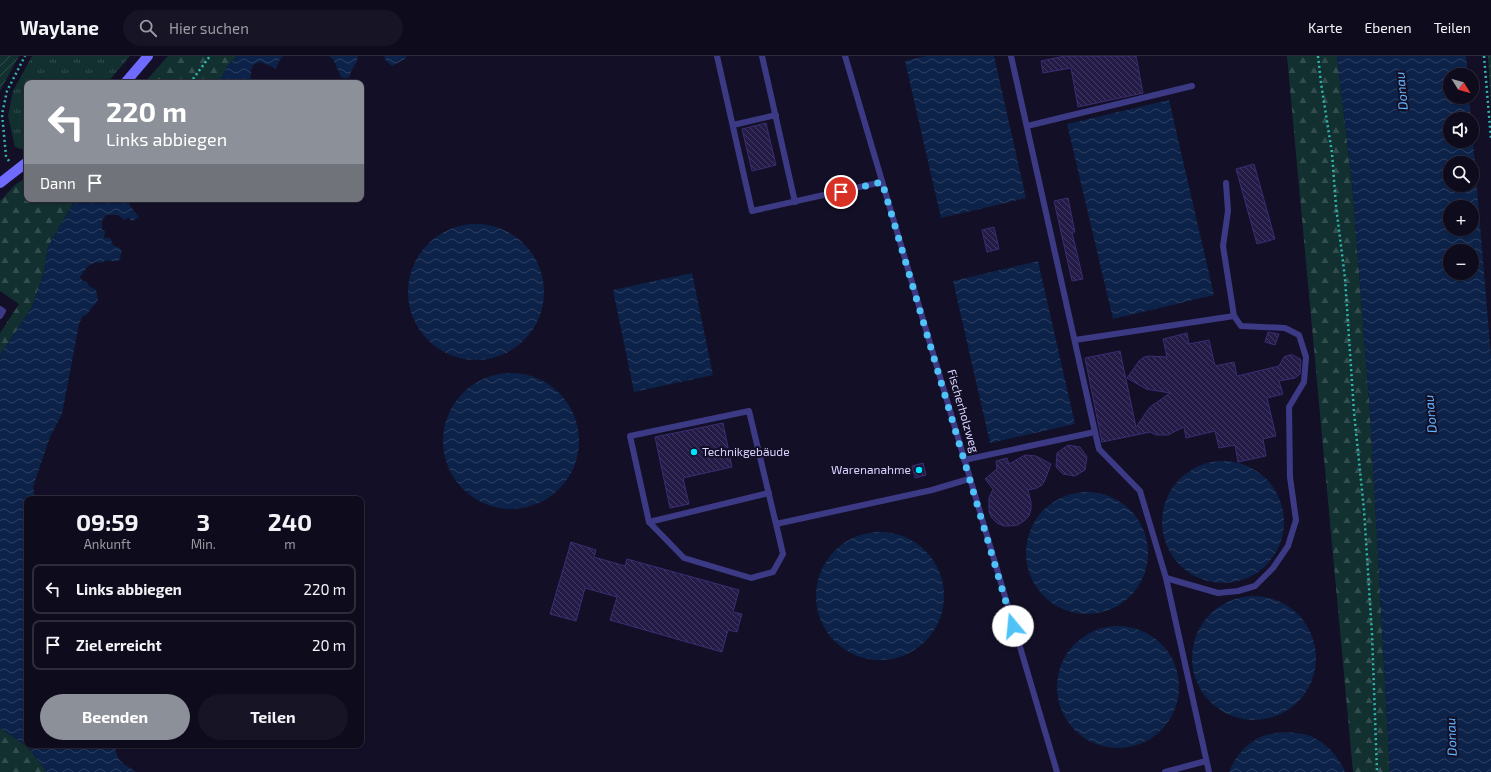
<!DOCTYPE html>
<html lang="de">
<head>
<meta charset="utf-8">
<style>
	body { margin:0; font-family:"Exo 2",sans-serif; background:#171425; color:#f1f3f6; height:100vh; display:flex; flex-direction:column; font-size:15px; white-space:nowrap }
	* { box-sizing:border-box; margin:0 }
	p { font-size:13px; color:#9b9ba3 }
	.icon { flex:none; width:22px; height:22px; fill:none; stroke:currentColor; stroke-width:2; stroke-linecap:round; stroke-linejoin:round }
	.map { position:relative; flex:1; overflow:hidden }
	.drawer { position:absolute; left:24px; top:440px; width:340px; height:252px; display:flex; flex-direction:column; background:#0e0b1c; border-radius:8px; box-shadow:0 1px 3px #0004,0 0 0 1px #2e2b3b }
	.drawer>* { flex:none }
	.hud { position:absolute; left:24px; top:24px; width:340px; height:122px; border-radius:8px; box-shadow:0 1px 3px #0004,0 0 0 1px #2e2b3b; background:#8c9099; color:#fff; overflow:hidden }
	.needle { width:26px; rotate:127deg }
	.buttons { position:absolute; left:1443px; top:12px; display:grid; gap:8px }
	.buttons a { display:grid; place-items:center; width:36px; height:36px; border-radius:50%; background:#0e0b1c; box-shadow:0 1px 3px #0004,0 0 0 1px #2e2b3b; font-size:20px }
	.pin { position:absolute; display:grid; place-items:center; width:34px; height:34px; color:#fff; margin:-17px; border:2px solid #fff; border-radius:50%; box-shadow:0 1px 4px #0007 }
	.me { position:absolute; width:44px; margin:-22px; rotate:343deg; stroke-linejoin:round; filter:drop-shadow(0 0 3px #0008) }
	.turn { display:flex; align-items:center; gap:14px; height:84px; padding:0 16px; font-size:18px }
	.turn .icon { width:52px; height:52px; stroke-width:2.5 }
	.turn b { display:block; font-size:28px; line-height:34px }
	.then { display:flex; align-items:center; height:38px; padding:0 16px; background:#0003; gap:8px; font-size:15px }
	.eta { display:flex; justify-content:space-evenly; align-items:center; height:68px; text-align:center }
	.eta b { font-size:24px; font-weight:700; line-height:28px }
	.primary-button { display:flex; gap:8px; margin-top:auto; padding:8px 16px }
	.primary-button a { flex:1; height:46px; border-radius:24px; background:#8c9099; color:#fff; font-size:16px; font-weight:700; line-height:46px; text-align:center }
	.primary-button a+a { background:#171425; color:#f1f3f6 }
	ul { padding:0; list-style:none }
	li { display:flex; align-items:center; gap:12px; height:50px; margin:0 8px 6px; padding:0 8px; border:2px solid #2e2b3b; border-radius:8px }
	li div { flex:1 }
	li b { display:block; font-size:15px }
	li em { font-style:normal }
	header { display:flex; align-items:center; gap:24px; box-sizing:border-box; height:56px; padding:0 20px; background:#0e0b1c; border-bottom:1px solid #2e2b3b }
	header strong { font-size:19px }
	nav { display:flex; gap:22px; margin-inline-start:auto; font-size:14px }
	.search { width:280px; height:36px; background:#171425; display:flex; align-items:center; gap:10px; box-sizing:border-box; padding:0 14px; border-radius:22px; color:#9b9ba3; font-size:15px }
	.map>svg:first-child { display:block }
	.grass { fill:url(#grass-tufts) }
	.forest { fill:url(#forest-firs) }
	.garden { fill:url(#garden-furrows) }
	.water { fill:url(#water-waves); fill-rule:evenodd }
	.building { fill:url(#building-back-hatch); stroke:#3b2d73 }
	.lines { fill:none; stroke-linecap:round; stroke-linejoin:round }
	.path { stroke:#2fb8b0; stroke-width:2.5; stroke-dasharray:2 3; stroke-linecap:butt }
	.lane { stroke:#3d3a85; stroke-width:6 }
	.secondary { stroke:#6f6bff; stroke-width:10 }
	.route { stroke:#4fc3f7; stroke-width:7; stroke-dasharray:0 12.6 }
	.poi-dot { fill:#00e5ff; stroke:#130f26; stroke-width:1.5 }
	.labels { text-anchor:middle; stroke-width:4; stroke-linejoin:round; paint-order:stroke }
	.street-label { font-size:12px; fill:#d9d4ff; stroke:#130f26 }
	.poi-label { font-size:12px; fill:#d9d4ff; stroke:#130f26; text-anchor:start }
	.water-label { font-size:13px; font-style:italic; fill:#62b6ff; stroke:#130f26 }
</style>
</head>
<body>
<header>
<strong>Waylane</strong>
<div class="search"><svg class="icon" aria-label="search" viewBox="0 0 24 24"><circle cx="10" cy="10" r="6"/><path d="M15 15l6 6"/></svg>Hier suchen</div>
<nav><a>Karte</a><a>Ebenen</a><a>Teilen</a></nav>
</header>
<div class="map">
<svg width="1491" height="716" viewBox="0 0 1491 716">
	<defs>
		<pattern id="grass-tufts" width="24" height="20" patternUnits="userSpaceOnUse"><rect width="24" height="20" fill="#12302f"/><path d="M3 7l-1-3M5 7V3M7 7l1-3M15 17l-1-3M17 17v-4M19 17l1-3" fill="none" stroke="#344d4e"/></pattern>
		<pattern id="forest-firs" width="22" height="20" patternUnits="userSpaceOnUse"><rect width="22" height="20" fill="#12302f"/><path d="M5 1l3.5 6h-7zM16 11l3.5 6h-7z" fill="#344d4e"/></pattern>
		<pattern id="garden-furrows" width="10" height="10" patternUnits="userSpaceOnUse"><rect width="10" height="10" fill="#12302f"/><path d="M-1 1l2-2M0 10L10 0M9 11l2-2" fill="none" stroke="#344d4e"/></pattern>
		<pattern id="water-waves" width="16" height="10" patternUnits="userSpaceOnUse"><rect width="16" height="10" fill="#0c2248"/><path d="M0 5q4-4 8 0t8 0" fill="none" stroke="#2f4163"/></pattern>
		<pattern id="building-back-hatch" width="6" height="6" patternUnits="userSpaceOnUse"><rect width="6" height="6" fill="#241b47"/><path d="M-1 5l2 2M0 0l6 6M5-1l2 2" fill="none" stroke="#433b63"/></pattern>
	</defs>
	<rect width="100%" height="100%" fill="#130f26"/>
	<polygon class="grass" points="32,0 130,0 107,27 27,27 27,95 15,91 8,60 13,35"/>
	<g class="forest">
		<polygon points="168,0 237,0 227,11 219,27 144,27"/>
		<polygon points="1287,0 1337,0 1352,127 1370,356 1390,716 1353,716"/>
		<polygon points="27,121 27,143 77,143 74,146 48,191 44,216 32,251 0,299 0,277 19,248 0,235 0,145 15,129"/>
		<polygon points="0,672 28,691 47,716 0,716"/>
	</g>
	<g class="garden">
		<polygon points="0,0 19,0 0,35"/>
		<polygon points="1488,0 1491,0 1491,50"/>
	</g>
	<g class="water">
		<path d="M237 0H283L279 5 276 13C257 2 249 4 251 27H219L227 11Z"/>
		<path d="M329 0H358C357 9 351 12 350 20 347 23 345 23 341 21L333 3Z"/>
		<polygon points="384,0 407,0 405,3 392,10 386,5"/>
		<polygon points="925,0 994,0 1026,142 941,162 905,5"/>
		<path d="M1337 0H1466L1468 19H1450V41H1469L1471 63H1450V85H1472V73L1491 300V716H1390L1370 356 1352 127ZM1450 107H1472V129H1450ZM1450 151H1472V173H1450ZM1450 195H1472V217H1450Z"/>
		<polygon points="1169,44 1214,239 1113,263 1067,68"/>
		<path d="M77 143H129L130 150 139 161 132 165 129 162 124 164 118 159H106L102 165V173L105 176 104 182H110L113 189C117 192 125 191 120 200L121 203C117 207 110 204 105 205L102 207 96 206 88 210 80 221 82 224 87 226 89 230 96 234 98 244 87 258 82 261 79 268 62 358 50 381 33 431 35 443H27V689H115C117 707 123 707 136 716H47L28 691 0 672V299L32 251 44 216 48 191 74 146Z"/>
		<circle cx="476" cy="236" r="68"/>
		<polygon points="1038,205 1075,368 990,387 953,225"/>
		<polygon points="692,217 713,319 634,336 613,234"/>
		<circle cx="511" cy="385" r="68"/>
		<circle cx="1223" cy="466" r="61"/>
		<circle cx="1087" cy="497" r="61"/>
		<circle cx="880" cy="540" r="64"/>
		<circle cx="1254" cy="602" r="62"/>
		<circle cx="1118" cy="631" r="61"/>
		<path d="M1285 676C1292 677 1301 677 1308 679 1325 686 1338 699 1345 716H1229C1235 700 1247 687 1263 680 1270 677 1278 677 1285 676Z"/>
	</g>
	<g class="building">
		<polygon points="1065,0 1136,0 1143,37 1078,51 1071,12 1043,17 1041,5"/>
		<polygon points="766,67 776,109 752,115 742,73"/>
		<polygon points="1254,108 1275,183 1257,188 1236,113"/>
		<polygon points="1068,142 1075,176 1072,176 1083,223 1072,225 1054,145"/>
		<polygon points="994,171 999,193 987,196 982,174"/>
		<polygon points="1268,276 1279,278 1275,289 1265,286"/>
		<polygon points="1187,277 1189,288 1209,284 1215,310 1234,306 1237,320 1279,310 1284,301 1289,299 1293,299 1300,303 1301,305 1300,318 1295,322 1279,325 1283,338 1267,342 1276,380 1263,383 1266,400 1238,406 1235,389 1219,392 1215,375 1186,382 1184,371 1168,379 1156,379 1150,376 1102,386 1085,302 1120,295 1136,371 1150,351 1170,337 1146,333 1127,322 1139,305 1144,301 1149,300 1167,301 1163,283"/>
		<polygon points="723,367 732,411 683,422 689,448 670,452 655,381"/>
		<polygon points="1068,389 1080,391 1087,401 1085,414 1075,420 1063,418 1056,411 1057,397"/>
		<polygon points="1025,399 1036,400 1051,408 1045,424 1042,429 1037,432 1028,434 1031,446 1031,453 1029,460 1024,465 1018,469 1011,470 1004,470 997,467 992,462 989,456 989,442 993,433 985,423 997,413 996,405 1007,402 1009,408"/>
		<polygon points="923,407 926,419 915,422 912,410"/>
		<polygon points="571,486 596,494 594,501 625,510 627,503 739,534 733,556 742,558 737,576 728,574 722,596 610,564 617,541 585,532 576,565 550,558"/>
	</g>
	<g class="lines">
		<g class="path">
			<polyline points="1318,0 1321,27 1332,97 1336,150 1345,222 1354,356 1364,454 1372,578 1377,716"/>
			<polyline points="1484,0 1491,83"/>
			<polyline points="190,27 210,0"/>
			<polyline points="9,105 6,100 2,58 7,35 25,0"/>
		</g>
		<g class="lane">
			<polyline points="717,0 752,155 882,126"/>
			<polyline points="762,0 795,146"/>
			<polyline points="845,0 1057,716"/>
			<polyline points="733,69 776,59"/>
			<polyline points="1027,70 1192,30"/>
			<polyline points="0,253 3,255 0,260"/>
			<polyline points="1075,284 1234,260"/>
			<polyline points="1095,376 1099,393 1140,435 1166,522 1209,716"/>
			<polyline points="964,404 1095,376 1011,0"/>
			<polyline points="649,466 769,437"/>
			<polyline points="776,468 749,355 630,380 649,466 684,502 751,522 773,516 783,498 776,468 932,434 969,423"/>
			<polyline points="1166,522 1218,537 1238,535 1255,530 1273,512 1288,490 1296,464 1290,421 1289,351 1304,326 1306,301 1299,279 1285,272 1241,270 1234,260 1223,190 1228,155 1226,127"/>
			<polyline points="1165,716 1206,705"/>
		</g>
		<g class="secondary">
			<polyline points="125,27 148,0"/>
			<polyline points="0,127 27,106"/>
		</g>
	</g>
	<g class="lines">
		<polyline class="route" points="841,136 882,126 1013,570"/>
	</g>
	<g class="poi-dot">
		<circle cx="694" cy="396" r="4"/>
		<circle cx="919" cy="414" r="4"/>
	</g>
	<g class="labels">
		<g class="street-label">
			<text transform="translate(963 355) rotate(74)" y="4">Fischerholzweg</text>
		</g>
		<g class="poi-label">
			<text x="702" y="400">Technikgebäude</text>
			<text x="911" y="418" text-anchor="end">Warenanahme</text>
		</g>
		<g class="water-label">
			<text transform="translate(1401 35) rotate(-95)" y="5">Donau</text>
			<text transform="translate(1430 358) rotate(-95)" y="5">Donau</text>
			<text transform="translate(1451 681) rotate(-92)" y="5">Donau</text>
		</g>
	</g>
</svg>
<div class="buttons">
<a><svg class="needle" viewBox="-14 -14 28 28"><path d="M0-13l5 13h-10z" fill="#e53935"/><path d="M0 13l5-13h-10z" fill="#9b9ba3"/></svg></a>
<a><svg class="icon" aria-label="sound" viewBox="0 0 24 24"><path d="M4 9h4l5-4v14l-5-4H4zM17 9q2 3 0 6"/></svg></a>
<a><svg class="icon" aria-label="search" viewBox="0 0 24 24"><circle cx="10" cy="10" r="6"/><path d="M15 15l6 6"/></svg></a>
<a>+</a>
<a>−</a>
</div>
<div class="pin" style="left:841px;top:136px;background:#d93025"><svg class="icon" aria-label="arrive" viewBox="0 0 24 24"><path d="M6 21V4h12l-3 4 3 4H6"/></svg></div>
<svg class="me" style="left:1013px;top:570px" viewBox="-20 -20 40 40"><circle r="19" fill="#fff"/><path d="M0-13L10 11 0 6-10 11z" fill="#4fc3f7"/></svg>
<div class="hud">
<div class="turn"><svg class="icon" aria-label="left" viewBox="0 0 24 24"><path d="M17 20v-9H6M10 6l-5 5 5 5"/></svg><div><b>220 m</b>Links abbiegen</div></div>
<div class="then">Dann<svg class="icon" aria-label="arrive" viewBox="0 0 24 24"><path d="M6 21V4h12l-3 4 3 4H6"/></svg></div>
</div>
<section class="drawer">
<div class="eta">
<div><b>09:59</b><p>Ankunft</p></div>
<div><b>3</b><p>Min.</p></div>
<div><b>240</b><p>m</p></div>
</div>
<ul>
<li><svg class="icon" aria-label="left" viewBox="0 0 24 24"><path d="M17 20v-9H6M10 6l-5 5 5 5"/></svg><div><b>Links abbiegen</b></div><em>220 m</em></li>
<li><svg class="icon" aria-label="arrive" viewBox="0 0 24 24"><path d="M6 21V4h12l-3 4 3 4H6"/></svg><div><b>Ziel erreicht</b></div><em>20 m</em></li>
</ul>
<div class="primary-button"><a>Beenden</a><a>Teilen</a></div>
</section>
</div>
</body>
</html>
